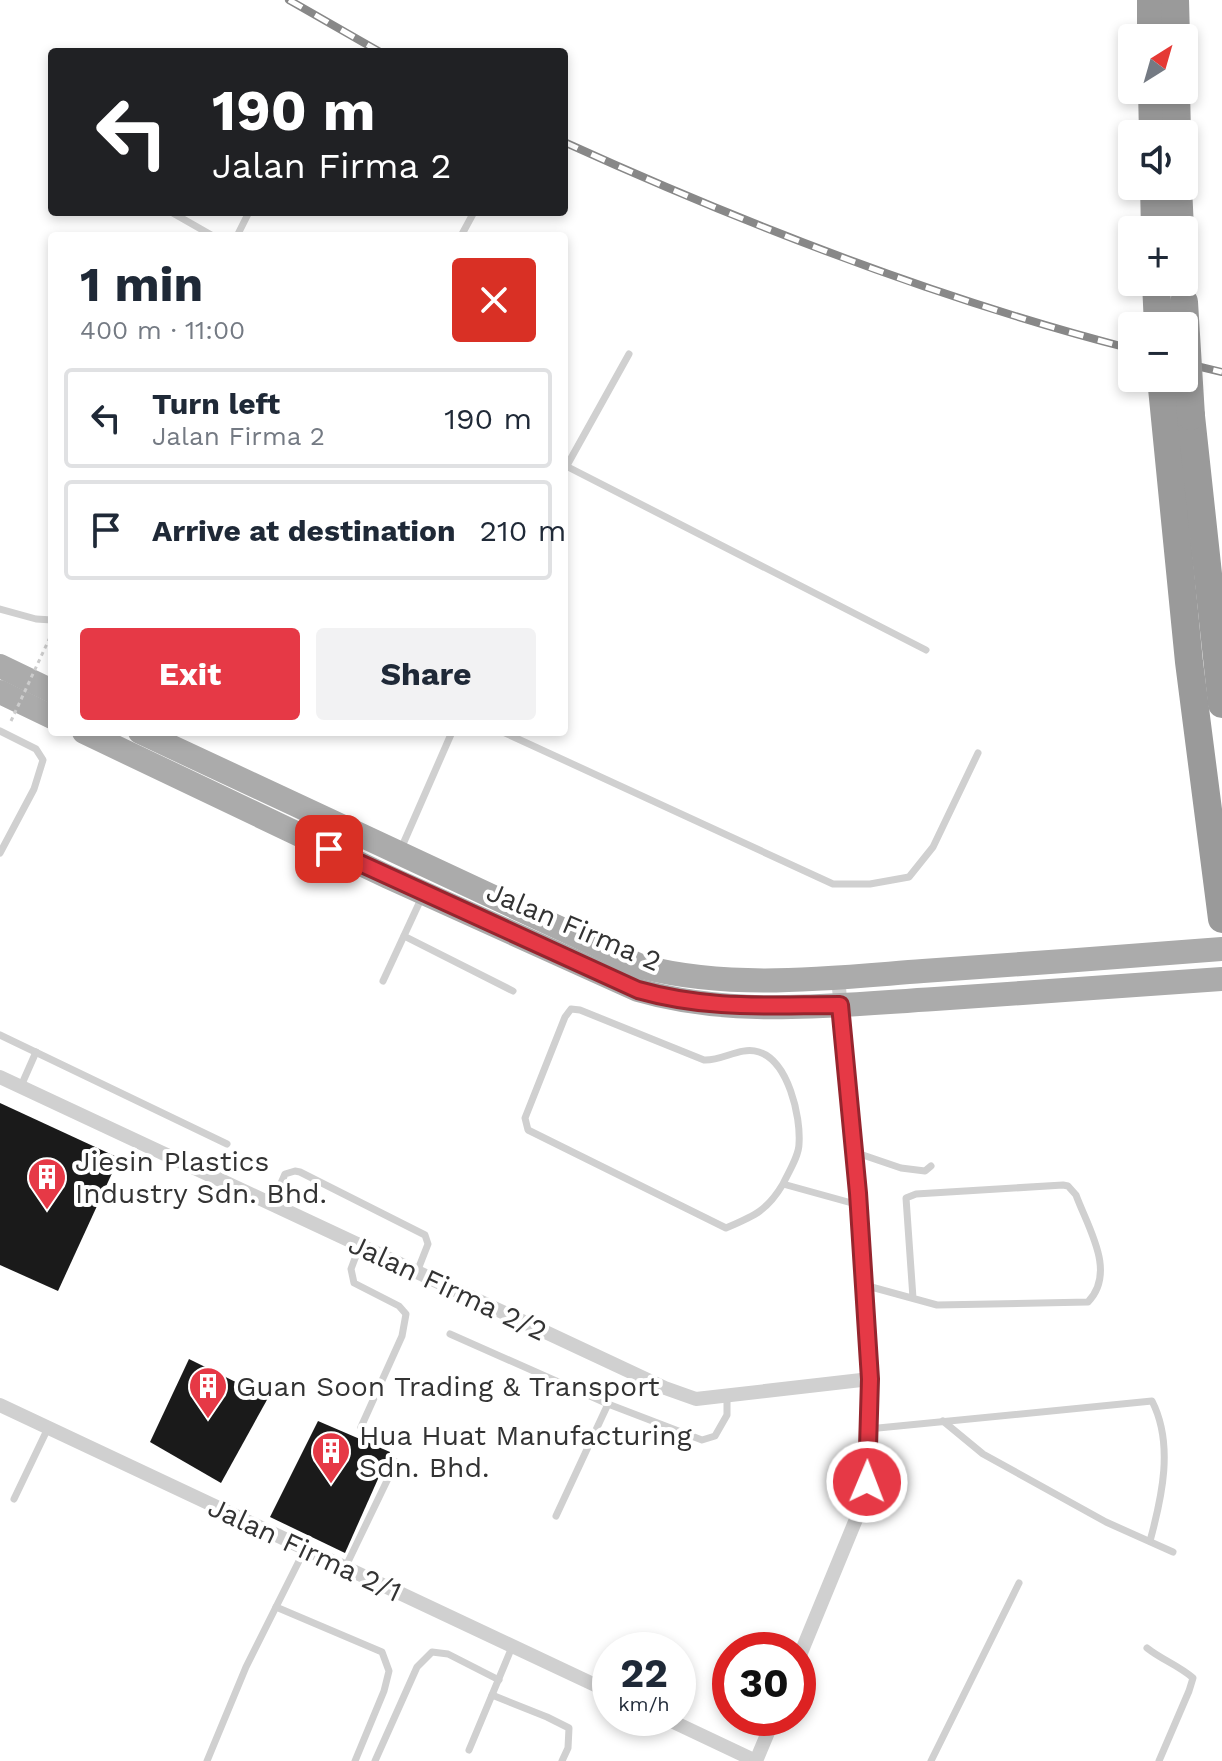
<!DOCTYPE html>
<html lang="en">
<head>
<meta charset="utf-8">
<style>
	body { margin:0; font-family:"Work Sans",sans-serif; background:#f2f2f3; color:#1f2937; height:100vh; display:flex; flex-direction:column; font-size:30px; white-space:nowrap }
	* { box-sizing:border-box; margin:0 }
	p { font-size:26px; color:#747a83 }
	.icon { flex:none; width:44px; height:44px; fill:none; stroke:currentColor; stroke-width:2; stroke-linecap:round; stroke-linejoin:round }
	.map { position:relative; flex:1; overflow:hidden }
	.sheet { position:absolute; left:48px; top:232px; width:520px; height:504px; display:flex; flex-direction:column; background:#fff; border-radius:8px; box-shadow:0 4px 12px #0003 }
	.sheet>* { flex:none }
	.top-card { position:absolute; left:48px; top:48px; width:520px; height:168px; border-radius:8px; box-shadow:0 4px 12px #0003; background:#202124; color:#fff; overflow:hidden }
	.needle { width:52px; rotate:37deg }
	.buttons { position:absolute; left:1118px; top:24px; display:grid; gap:16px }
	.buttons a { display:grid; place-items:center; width:80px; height:80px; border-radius:8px; background:#fff; box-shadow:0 4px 12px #0003; font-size:40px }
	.speed { position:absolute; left:592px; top:1632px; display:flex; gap:16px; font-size:40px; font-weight:700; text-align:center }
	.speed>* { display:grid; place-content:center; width:104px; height:104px; border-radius:50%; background:#fff; box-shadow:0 4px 12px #0003; line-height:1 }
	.speed small { font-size:20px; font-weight:400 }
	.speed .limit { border:12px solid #d22; background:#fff; color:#111 }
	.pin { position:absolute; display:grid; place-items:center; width:68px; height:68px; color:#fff; margin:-34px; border-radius:16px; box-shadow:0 4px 12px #0006 }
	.me { position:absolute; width:88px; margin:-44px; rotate:1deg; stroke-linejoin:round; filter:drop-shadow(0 0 6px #0008) }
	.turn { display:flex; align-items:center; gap:28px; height:168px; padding:0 32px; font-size:36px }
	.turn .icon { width:104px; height:104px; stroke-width:2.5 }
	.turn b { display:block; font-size:56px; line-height:68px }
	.round { display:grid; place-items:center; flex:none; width:84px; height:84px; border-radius:8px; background:#f2f2f3 }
	.summary { display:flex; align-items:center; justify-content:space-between; height:136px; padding:0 32px }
	h1 { font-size:48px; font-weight:700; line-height:60px }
	.button { display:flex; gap:16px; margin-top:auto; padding:16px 32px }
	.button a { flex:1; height:92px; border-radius:8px; background:#e63946; color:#fff; font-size:32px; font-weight:700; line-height:92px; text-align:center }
	.button a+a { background:#f2f2f3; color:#1f2937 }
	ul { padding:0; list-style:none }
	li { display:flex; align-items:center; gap:24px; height:100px; margin:0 16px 12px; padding:0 16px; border:4px solid #e0e1e3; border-radius:8px }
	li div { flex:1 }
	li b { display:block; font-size:30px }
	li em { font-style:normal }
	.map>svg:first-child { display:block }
	.building { fill:#1a1a1a }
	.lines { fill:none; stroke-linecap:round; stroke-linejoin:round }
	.lane { stroke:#d0d0d0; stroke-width:7 }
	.street { stroke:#d0d0d0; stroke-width:14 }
	.primary { stroke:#ababab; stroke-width:24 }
	.highway { stroke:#9a9a9a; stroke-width:28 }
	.rail-casing { stroke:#888; stroke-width:8 }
	.rail { stroke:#fff; stroke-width:5; stroke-dasharray:15; stroke-linecap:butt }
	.path-bridge { stroke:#cdcdcd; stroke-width:3; stroke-dasharray:4 4; stroke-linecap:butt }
	.highway-bridge { stroke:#9a9a9a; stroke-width:28 }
	.route-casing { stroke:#96252e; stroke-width:20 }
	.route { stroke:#e63946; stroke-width:14 }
	.labels { text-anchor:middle; stroke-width:8; stroke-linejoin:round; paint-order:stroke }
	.street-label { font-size:28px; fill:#333; stroke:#fff }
	.poi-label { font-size:28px; fill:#333; stroke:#fff; text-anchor:start }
</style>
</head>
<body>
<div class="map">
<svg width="1222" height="1761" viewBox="0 0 1222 1761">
	<rect width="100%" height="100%" fill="#fff"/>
	<g class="building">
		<polygon points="0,1103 119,1158 58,1291 0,1265"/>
		<polygon points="189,1359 268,1398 221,1483 150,1442"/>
		<polygon points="318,1421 390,1452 345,1553 270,1517"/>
	</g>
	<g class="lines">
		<g class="lane">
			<polyline points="171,212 213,236"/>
			<polyline points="237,236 249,212"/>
			<polyline points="461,236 474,212"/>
			<polyline points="566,466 926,650"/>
			<polyline points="565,469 629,354"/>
			<polyline points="0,609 36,619 52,620"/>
			<polyline points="0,731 36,749 43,760 34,789 0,853"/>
			<polyline points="503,732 833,884 870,884 909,877 933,847 978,753"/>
			<polyline points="400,851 452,732"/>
			<polyline points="404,936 513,991"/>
			<polyline points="383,981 421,899"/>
			<polyline points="0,1035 227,1144"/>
			<polyline points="21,1086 36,1052"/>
			<polyline points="854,1152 901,1168 925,1171 931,1166"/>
			<path d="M783 1184C788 1173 799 1156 799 1144 801 1116 788 1061 759 1052 740 1046 723 1061 704 1060L580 1010 571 1009 565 1017 525 1118 528 1130 726 1228C754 1216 767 1211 783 1184L859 1205"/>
			<polyline points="272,1204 285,1174 295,1171 300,1172 425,1235 428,1244 417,1272"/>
			<polyline points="360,1245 351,1269 354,1283 399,1306 406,1314 402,1336 361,1427"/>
			<path d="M864 1285 937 1305 1088 1302C1117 1272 1088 1228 1076 1195L1068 1186 1063 1185 916 1194 906 1198 913 1298"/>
			<polyline points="450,1334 608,1404 702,1440 715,1436 727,1415 727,1396"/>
			<polyline points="943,1421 983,1454 1106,1522 1173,1552"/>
			<path d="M868 1429 1152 1401C1174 1444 1162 1497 1150 1541"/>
			<polyline points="14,1499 48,1428"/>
			<polyline points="556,1516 608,1404"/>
			<polyline points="345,1568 396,1462"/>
			<polyline points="276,1607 382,1652 389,1671 384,1691 355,1761"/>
			<path d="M1147 1648C1162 1660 1178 1665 1193 1678L1189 1691 1159 1761"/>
			<polyline points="492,1695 547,1717 569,1728 568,1748 562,1761"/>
			<polyline points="469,1750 512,1647"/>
			<polyline points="207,1761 246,1667 305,1549"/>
			<polyline points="375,1761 417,1667 432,1652 448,1654 499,1680"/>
			<polyline points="931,1761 1019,1583"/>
		</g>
		<g class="street">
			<polyline points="0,1077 665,1388 696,1399 870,1379"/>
			<polyline points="0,1405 610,1692"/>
			<polyline points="798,1660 859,1512 867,1482 870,1379 858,1193 838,977"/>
			<polyline points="665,1718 756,1761"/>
			<polyline points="756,1761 774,1718"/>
		</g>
		<g class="primary">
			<polyline points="0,666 52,691"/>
			<polyline points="0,692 52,717"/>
			<path d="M84 732 388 877 638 990C733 1018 837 1005 935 999 1031 992 1126 986 1222 979"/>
			<path d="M140 732 643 967C734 990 830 978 923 971 1023 964 1122 957 1222 949"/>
		</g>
		<g class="highway">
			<polyline points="1151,0 1151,38"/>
			<polyline points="1175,0 1176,38"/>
			<polyline points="1152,90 1153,134"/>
			<polyline points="1176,90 1177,134"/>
			<polyline points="1154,186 1155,230"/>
			<polyline points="1178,186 1180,230"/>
			<polyline points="1156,282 1158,326"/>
			<polyline points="1161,378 1189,662 1222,919"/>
			<polyline points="1191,416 1222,704"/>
		</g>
		<g class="rail-casing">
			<g id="rail">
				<polyline points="289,0 380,52"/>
				<path d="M564 142C747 225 937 299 1132 349"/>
				<polyline points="1184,363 1222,372"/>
			</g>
		</g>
		<use href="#rail" class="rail"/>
		<polyline class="path-bridge" points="11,721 52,633"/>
		<polyline class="highway-bridge" points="1184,302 1191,416"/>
	</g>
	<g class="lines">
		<g class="route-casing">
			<path id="route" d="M329 849 638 990C709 1010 767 1005 840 1005L858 1193 870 1379 867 1482"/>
		</g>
		<use href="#route" class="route"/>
	</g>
	<defs>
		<g id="building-pin" transform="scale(2)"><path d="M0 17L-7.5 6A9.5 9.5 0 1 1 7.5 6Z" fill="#e63946" stroke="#fff"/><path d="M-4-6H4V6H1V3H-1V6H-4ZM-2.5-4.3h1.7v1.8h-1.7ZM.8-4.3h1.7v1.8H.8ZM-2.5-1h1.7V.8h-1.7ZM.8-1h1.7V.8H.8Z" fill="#fff"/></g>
	</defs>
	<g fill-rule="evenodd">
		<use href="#building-pin" x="47" y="1177"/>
		<use href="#building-pin" x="208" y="1386"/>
		<use href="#building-pin" x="331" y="1451"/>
	</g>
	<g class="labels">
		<g class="street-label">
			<text transform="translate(574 926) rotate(23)" y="10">Jalan Firma 2</text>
			<text transform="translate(448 1287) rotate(25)" y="10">Jalan Firma 2/2</text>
			<text transform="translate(305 1549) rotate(25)" y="10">Jalan Firma 2/1</text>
		</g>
		<g class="poi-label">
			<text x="75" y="1171">Jiesin Plastics<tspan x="75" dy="32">Industry Sdn. Bhd.</tspan></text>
			<text x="236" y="1396">Guan Soon Trading &amp; Transport</text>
			<text x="359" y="1445">Hua Huat Manufacturing<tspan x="359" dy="32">Sdn. Bhd.</tspan></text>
		</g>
	</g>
</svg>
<div class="buttons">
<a><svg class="needle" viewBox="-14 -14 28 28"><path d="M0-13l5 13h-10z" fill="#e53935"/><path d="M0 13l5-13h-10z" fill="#747a83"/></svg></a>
<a><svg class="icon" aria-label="sound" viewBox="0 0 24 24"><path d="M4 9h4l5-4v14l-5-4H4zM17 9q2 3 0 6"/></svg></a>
<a>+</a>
<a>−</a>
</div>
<div class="speed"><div>22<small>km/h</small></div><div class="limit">30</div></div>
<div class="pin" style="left:329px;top:849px;background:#d93025"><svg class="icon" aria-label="arrive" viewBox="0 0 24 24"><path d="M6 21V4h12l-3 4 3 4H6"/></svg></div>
<svg class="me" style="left:867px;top:1482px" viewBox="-20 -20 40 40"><circle r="17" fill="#e63946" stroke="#fff" stroke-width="3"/><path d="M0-11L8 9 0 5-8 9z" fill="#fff"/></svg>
<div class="top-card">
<div class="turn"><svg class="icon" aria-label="left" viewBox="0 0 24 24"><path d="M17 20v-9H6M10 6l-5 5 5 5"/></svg><div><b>190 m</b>Jalan Firma 2</div></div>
</div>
<section class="sheet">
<div class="summary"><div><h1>1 min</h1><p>400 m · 11:00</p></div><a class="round" style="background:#d93025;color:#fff"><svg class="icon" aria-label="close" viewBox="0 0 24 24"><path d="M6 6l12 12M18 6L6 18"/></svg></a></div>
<ul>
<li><svg class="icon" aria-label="left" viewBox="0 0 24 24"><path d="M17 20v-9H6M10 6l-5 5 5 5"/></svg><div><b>Turn left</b><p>Jalan Firma 2</p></div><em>190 m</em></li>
<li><svg class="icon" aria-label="arrive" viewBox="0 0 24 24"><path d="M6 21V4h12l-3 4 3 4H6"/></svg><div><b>Arrive at destination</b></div><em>210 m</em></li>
</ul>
<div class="button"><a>Exit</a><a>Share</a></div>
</section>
</div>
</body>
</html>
